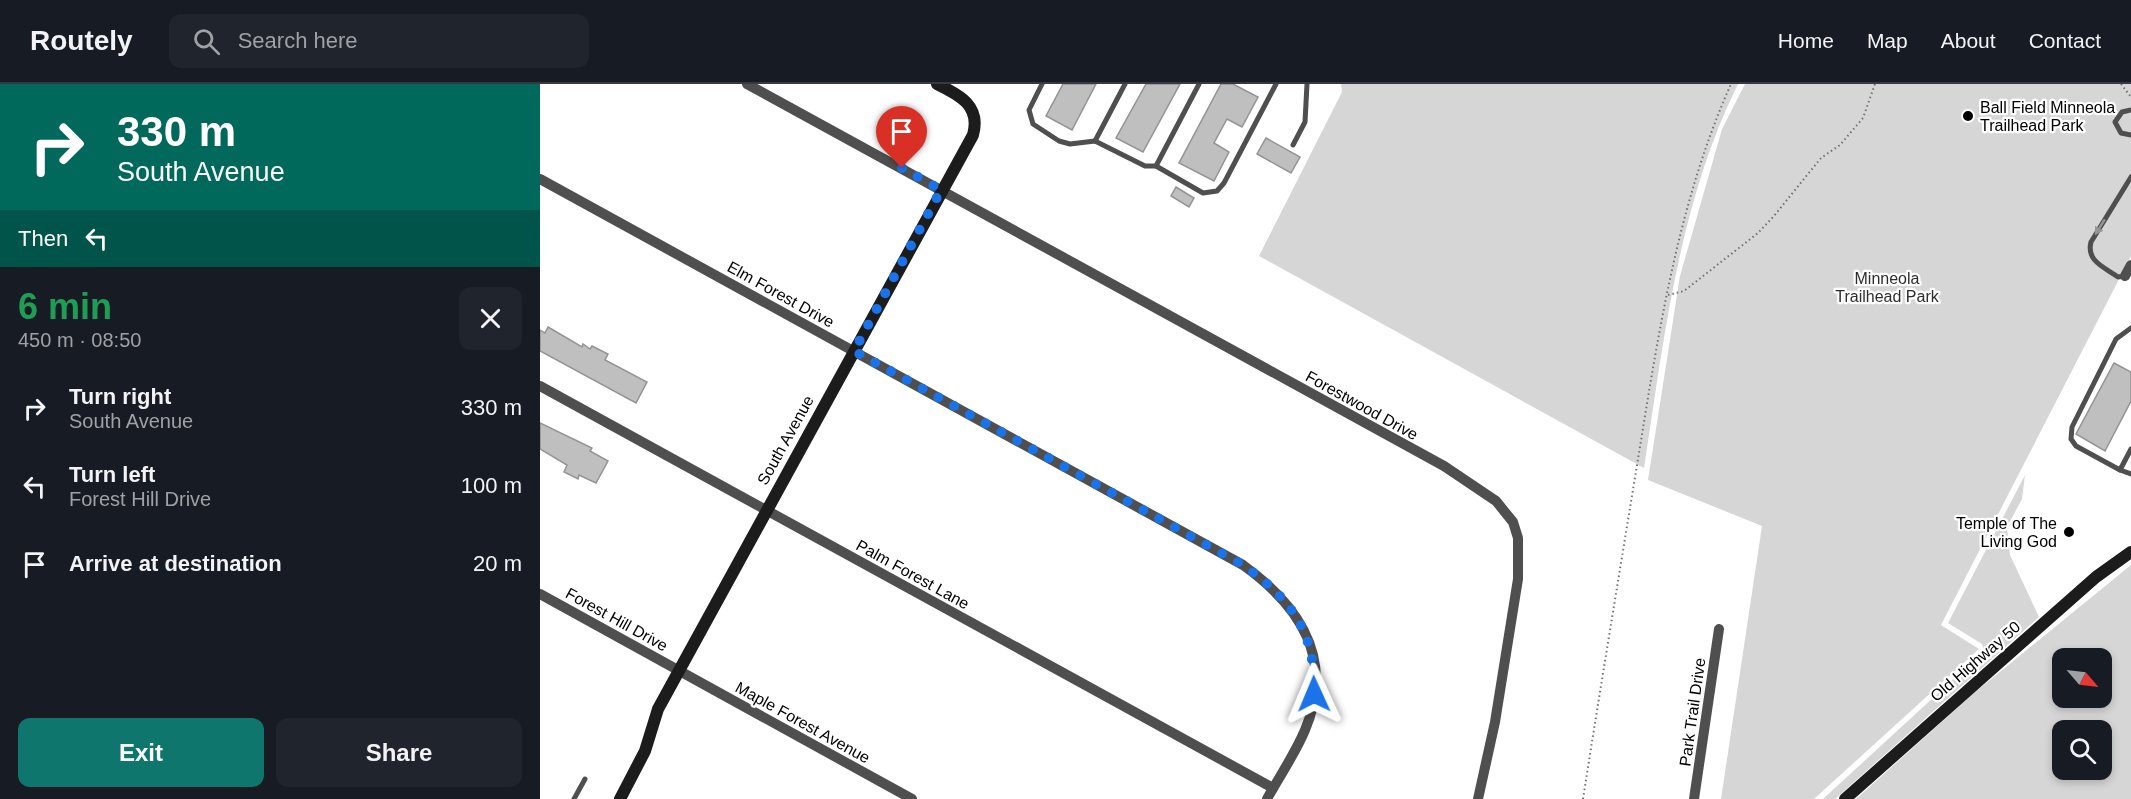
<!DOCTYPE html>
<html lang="en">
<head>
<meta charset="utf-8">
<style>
	body { margin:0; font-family:Helvetica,sans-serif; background:#20242c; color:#f1f3f6; height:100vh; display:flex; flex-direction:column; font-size:22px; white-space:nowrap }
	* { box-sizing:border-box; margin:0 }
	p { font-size:20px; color:#9ea1a6 }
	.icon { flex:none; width:33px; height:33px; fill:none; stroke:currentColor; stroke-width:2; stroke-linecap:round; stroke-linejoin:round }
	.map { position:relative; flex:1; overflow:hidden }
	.details { display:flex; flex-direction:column; background:#171b24; width:540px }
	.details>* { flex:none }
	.banner { background:#00695c; color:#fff; overflow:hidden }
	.needle { width:39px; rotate:118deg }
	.buttons { position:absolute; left:1512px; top:564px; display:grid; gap:12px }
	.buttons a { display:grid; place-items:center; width:60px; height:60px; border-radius:12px; background:#171b24; box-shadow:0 3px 9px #0003; font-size:30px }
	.pin { position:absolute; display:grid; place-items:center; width:51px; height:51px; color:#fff; margin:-62px -26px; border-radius:50% 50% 50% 0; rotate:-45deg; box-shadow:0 0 6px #0007 }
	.pin .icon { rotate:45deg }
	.me { position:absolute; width:66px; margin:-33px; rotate:359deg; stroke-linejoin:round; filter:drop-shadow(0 0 4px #0008) }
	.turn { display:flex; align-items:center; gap:21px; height:126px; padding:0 18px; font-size:27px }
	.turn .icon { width:78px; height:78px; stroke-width:2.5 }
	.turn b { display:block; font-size:42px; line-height:51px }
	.then { display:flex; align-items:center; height:57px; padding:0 18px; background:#0003; gap:12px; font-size:22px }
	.round { display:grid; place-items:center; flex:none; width:63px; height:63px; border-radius:12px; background:#20242c }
	.overview { display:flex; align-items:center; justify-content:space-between; height:102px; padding:0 18px }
	h1 { font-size:36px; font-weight:700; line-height:45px; color:#1e9e55 }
	.action { display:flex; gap:12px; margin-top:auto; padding:12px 18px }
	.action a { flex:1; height:69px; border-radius:12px; background:#0f766e; color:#fff; font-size:24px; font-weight:700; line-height:69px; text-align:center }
	.action a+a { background:#20242c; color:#f1f3f6 }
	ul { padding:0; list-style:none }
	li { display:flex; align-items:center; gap:18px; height:78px; padding:0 18px }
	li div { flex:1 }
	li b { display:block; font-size:22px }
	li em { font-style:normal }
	header { display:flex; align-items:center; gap:36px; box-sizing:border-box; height:84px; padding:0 30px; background:#171b24; border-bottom:2px solid #363941 }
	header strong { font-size:28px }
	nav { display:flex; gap:33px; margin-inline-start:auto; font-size:21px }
	.search { width:420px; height:54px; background:#20242c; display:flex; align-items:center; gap:15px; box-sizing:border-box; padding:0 21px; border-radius:12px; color:#9ea1a6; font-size:22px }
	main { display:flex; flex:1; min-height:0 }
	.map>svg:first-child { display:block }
	.green { fill:#d6d6d6; fill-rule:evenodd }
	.building { fill:#bfbfbf; stroke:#939393; stroke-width:1.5 }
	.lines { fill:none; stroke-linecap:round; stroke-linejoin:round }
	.path { stroke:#717171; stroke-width:2; stroke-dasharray:1.5 3; stroke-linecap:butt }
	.lane { stroke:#4f4f4f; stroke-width:5 }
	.street { stroke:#4f4f4f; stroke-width:10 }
	.secondary { stroke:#1c1c1c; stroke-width:12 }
	.oneway { fill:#959595 }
	.route { stroke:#1a73e8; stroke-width:10; stroke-dasharray:0 18 }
	.poi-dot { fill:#000; stroke:#fff; stroke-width:2 }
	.labels { text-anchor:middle; stroke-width:4.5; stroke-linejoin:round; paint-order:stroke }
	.poi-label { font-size:16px; fill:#000; stroke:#fff; text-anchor:start }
	.park-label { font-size:16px; fill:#2d2d2d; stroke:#fff }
	.street-label { font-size:16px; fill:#000; stroke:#fff }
</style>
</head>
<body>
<header>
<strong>Routely</strong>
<div class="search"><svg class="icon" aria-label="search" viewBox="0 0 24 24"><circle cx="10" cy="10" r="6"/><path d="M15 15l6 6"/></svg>Search here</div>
<nav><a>Home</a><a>Map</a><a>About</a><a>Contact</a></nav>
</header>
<main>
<section class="details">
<div class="banner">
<div class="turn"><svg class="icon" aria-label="right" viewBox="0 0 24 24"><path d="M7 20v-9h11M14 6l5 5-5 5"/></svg><div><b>330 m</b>South Avenue</div></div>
<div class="then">Then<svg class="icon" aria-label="left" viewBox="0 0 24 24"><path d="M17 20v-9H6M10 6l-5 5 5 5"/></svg></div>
</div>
<div class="overview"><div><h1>6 min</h1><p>450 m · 08:50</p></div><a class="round"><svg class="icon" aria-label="close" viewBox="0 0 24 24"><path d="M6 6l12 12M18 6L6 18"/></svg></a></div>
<ul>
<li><svg class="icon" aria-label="right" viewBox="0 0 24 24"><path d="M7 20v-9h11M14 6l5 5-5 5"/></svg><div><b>Turn right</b><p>South Avenue</p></div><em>330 m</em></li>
<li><svg class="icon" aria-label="left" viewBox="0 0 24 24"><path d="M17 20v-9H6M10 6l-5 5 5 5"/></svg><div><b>Turn left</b><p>Forest Hill Drive</p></div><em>100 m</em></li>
<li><svg class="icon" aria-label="arrive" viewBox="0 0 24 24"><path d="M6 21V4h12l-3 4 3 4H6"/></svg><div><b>Arrive at destination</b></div><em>20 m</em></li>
</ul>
<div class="action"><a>Exit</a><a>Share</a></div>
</section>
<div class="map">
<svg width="1591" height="715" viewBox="0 0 1591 715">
	<rect width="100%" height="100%" fill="#fff"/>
	<g class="green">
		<path d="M801 0H1198C1139 119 1124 254 1104 384L719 172 802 8Z"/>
		<polygon points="1205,0 1591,0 1591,172 1401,541 1439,565 1274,715 1181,715 1222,442 1108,396 1140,192 1182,45"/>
		<polygon points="1485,391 1482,415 1467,443 1470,471 1499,533 1295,715 1283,715 1444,567 1442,560 1408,539"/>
		<path d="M1591 481V715H1316L1434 609ZM1522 574H1562V614H1522ZM1522 646H1562V686H1522Z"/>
	</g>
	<g class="building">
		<polygon points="523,0 556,0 532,46 506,32"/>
		<polygon points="606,0 640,0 603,68 576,54"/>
		<polygon points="681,0 693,0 718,13 702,43 687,35 674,59 689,68 674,97 639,79"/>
		<polygon points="726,54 760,73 751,89 717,70"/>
		<polygon points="636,103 654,114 649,123 631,112"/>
		<polygon points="8,243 42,263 43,260 50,265 52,262 68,270 65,276 107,298 96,319 0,267 0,246 5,249"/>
		<polygon points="1574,279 1591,288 1591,317 1565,367 1536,350"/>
		<polygon points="0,339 52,364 50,367 68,377 56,399 39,391 38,395 24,388 27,381 0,365"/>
	</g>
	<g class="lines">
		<g class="path">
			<polyline points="1581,0 1591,13"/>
			<polyline points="1128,211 1144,207 1218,149 1234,132 1281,74 1300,61 1323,34 1335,0"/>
			<path d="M1043 715C1061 600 1080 485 1099 369 1119 245 1139 116 1191 0"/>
		</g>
		<g class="lane">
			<polyline points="502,0 489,26 493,40 519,57 530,60 555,57 605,82 616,82 659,0"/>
			<polyline points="1591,26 1582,28 1575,38 1581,49 1591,51"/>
			<polyline points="555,57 585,0"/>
			<polyline points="753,61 765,38 767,0"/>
			<polyline points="616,82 663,109 677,107 684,99 736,0"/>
			<path d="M1585 192 1578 193C1564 183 1546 177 1551 158L1591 93"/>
			<polyline points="1591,244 1576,255 1532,343 1531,355 1536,362 1580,386 1591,365"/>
			<polyline points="1580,386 1591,390"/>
			<polyline points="34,715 45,695"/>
		</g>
		<g class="street">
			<polyline points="207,0 904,382 956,417 973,438 978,454 978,495 955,638 938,715"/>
			<path d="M0 95 703 481C760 522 795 575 765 646 755 670 739 693 727 715"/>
			<polyline points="1585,192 1591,181"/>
			<polyline points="0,302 733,704"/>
			<polyline points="0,510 372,715"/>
			<polyline points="1154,715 1179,545"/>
		</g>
		<g class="secondary">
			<path d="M80 715 105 667 118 625 433 51C441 22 420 11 397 0"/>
			<polyline points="1305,715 1556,493 1591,468"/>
		</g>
	</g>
	<defs><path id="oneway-solid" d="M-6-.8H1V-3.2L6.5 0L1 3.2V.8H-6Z" transform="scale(1.5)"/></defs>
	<use class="oneway" href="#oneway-solid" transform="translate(1560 143) rotate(122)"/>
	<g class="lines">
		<path class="route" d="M362 84 401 106 314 267 703 481C752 516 776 548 774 610"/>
	</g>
	<g class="poi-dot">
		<circle cx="1428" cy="32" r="6"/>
		<circle cx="1529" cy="448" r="6"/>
	</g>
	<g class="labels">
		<g class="poi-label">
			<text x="1440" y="29">Ball Field Minneola<tspan x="1440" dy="18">Trailhead Park</tspan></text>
			<text x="1517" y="445" text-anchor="end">Temple of The<tspan x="1517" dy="18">Living God</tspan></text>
		</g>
		<g class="park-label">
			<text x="1347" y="200">Minneola<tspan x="1347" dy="18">Trailhead Park</tspan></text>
		</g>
		<g class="street-label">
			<text transform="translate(241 210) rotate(29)" y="6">Elm Forest Drive</text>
			<text transform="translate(822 321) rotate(29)" y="6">Forestwood Drive</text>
			<text transform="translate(245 356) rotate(-61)" y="6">South Avenue</text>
			<text transform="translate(373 490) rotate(29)" y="6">Palm Forest Lane</text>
			<text transform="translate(77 535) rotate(29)" y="6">Forest Hill Drive</text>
			<text transform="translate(1435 577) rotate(-41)" y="6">Old Highway 50</text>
			<text transform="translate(1152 628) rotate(-82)" y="6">Park Trail Drive</text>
			<text transform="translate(263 638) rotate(29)" y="6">Maple Forest Avenue</text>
		</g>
	</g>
</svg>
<div class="buttons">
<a><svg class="needle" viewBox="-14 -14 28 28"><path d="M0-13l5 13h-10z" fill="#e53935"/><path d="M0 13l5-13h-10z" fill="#9ea1a6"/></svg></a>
<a><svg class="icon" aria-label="search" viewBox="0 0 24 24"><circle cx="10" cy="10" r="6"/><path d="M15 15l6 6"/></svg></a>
</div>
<div class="pin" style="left:362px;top:84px;background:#d93025"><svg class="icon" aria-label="arrive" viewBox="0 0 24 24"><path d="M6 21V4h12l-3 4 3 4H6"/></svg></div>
<svg class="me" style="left:774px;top:610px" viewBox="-20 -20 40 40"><path d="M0-17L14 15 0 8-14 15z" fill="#1a73e8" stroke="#fff" stroke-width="4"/></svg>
</div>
</main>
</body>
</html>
